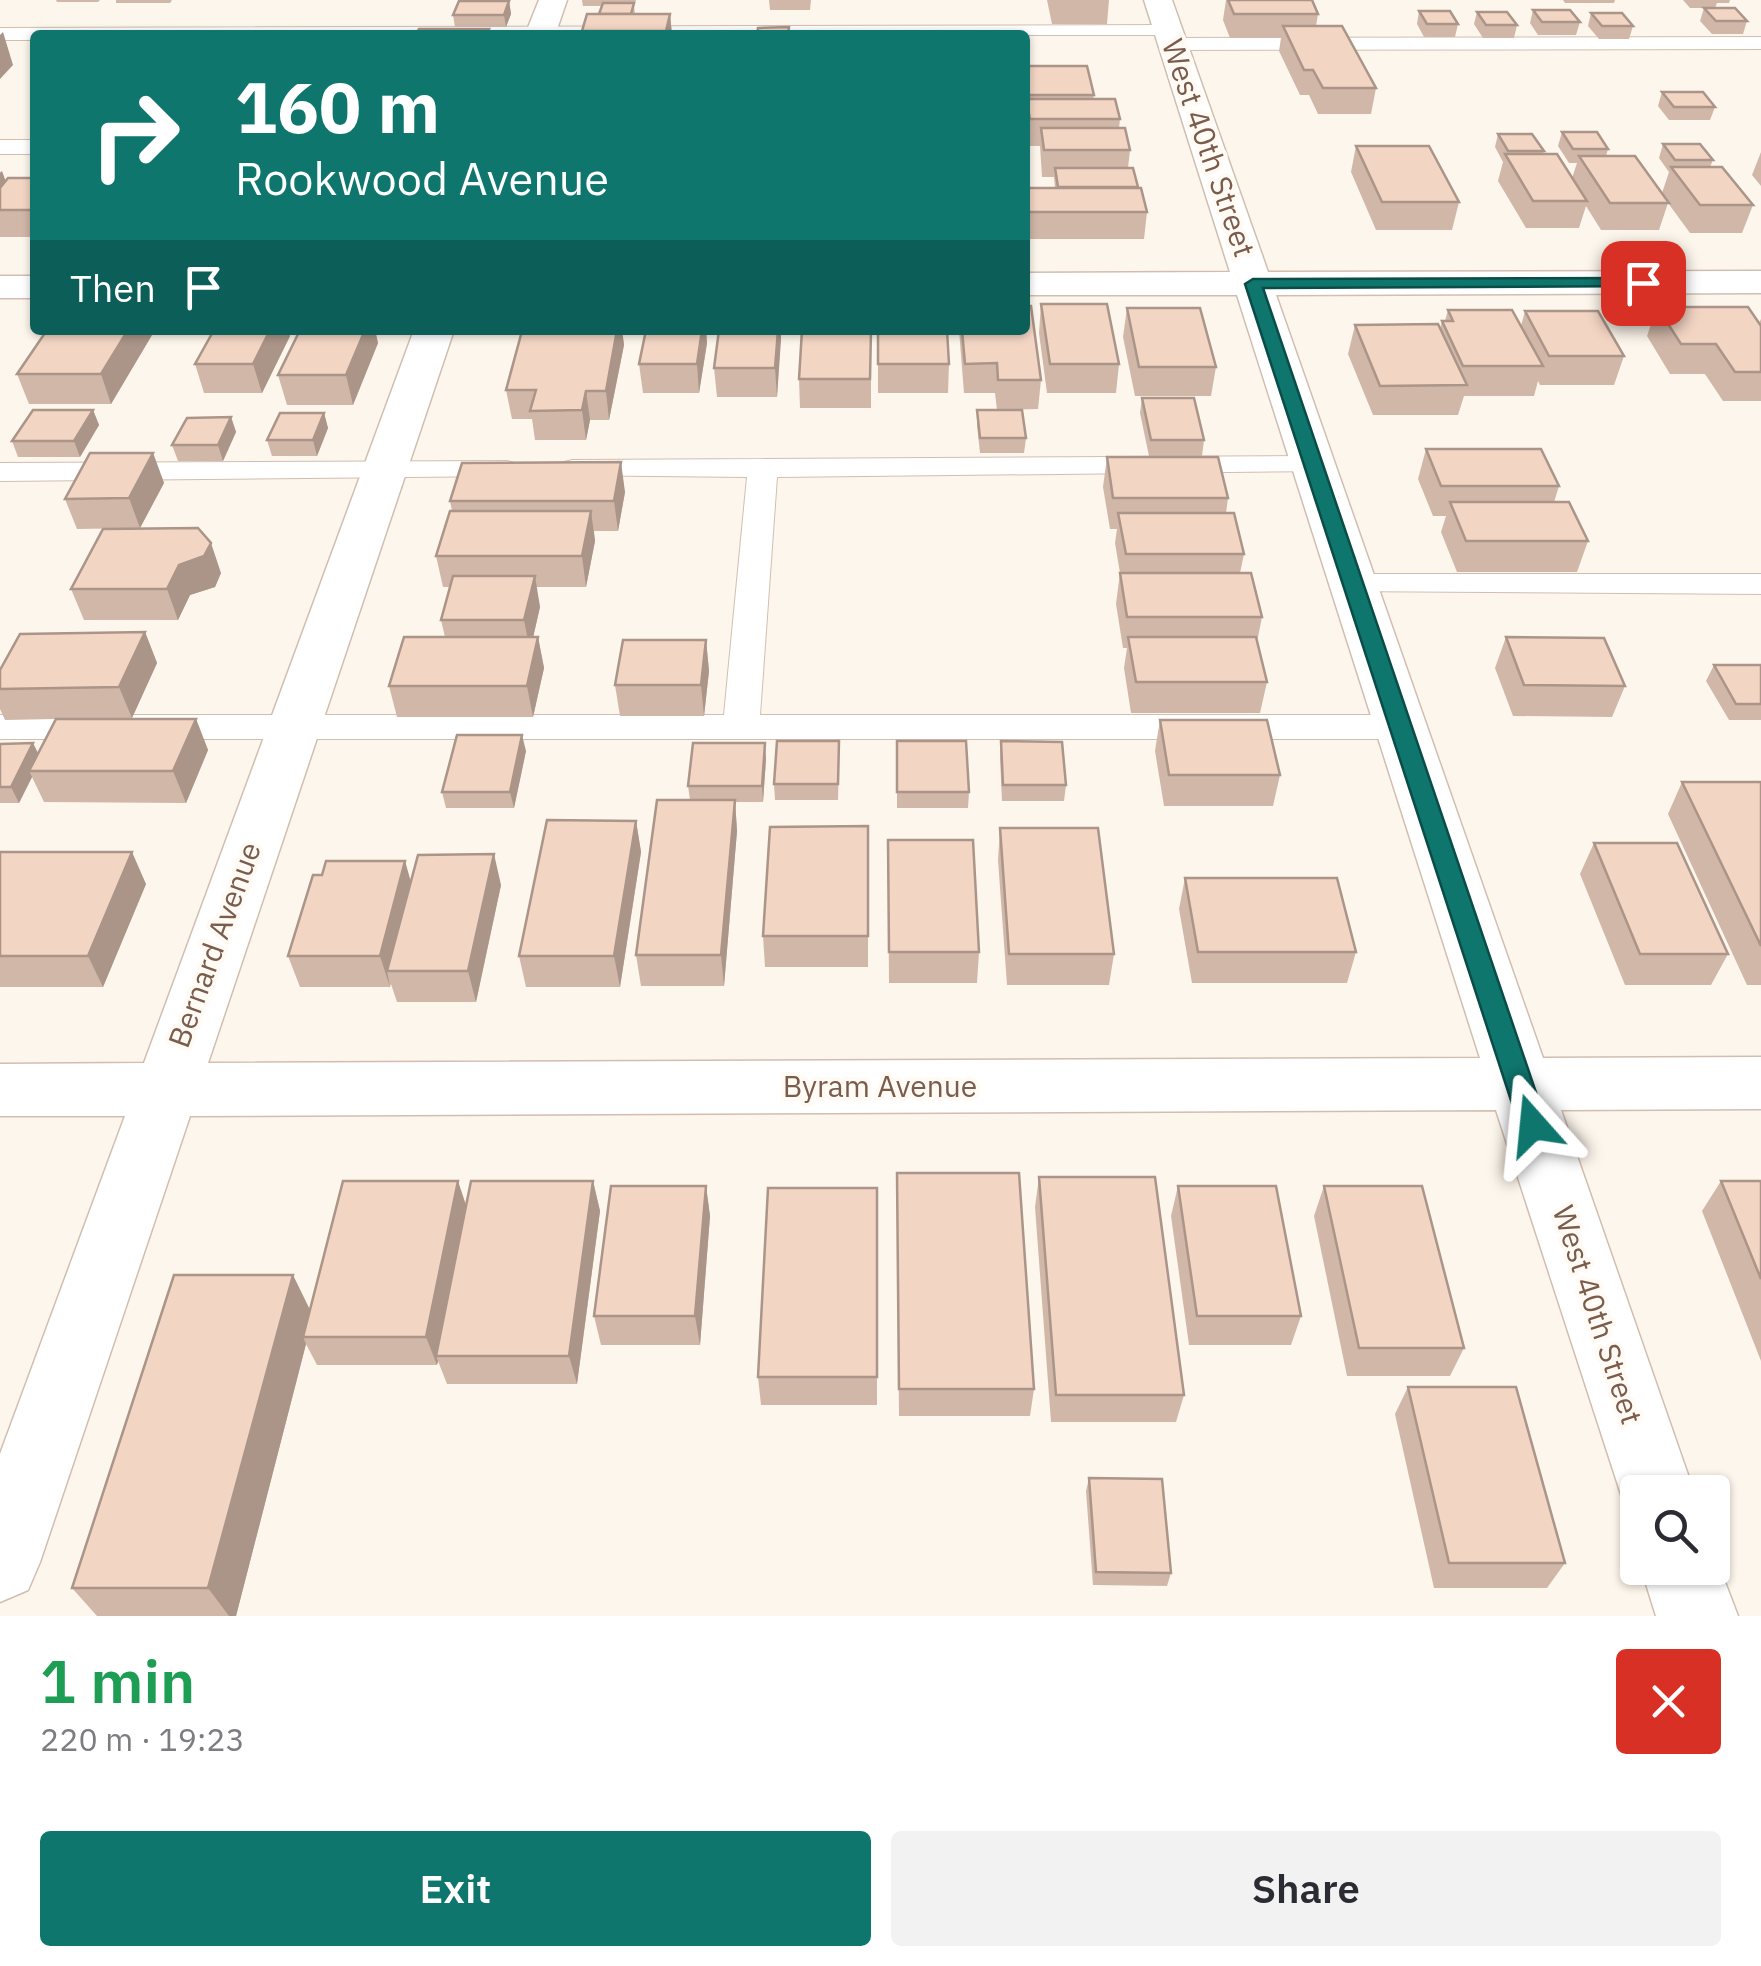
<!DOCTYPE html>
<html lang="en">
<head>
<meta charset="utf-8">
<style>
	body { margin:0; font-family:"IBM Plex Sans",sans-serif; background:#f2f2f3; color:#2b2b33; height:100vh; display:flex; flex-direction:column; font-size:38px; white-space:nowrap }
	* { box-sizing:border-box; margin:0 }
	p { font-size:32px; color:#7c7c81 }
	.icon { flex:none; width:55px; height:55px; fill:none; stroke:currentColor; stroke-width:2; stroke-linecap:round; stroke-linejoin:round }
	.map { position:relative; height:1616px; overflow:hidden }
	.sheet { display:flex; flex-direction:column; background:#fff; flex:1 }
	.sheet>* { flex:none }
	.banner { position:absolute; left:30px; top:30px; width:1000px; height:305px; border-radius:10px; box-shadow:0 2px 8px #0004; background:#0f766e; color:#fff; overflow:hidden }
	.fabs { position:absolute; left:1620px; top:1475px; display:grid; gap:20px }
	.fabs a { display:grid; place-items:center; width:110px; height:110px; border-radius:10px; background:#fff; box-shadow:0 2px 8px #0004; font-size:50px }
	.pin { position:absolute; display:grid; place-items:center; width:85px; height:85px; color:#fff; margin:-42px; border-radius:20px; box-shadow:0 5px 15px #0006 }
	.me { position:absolute; width:110px; margin:-55px; rotate:342deg; stroke-linejoin:round; filter:drop-shadow(0 0 8px #0008) }
	.turn { display:flex; align-items:center; gap:35px; height:210px; padding:0 40px; font-size:45px }
	.turn .icon { width:130px; height:130px; stroke-width:2.5 }
	.turn b { display:block; font-size:70px; line-height:85px }
	.then { display:flex; align-items:center; height:95px; padding:0 40px; background:#0003; gap:20px; font-size:38px }
	.round { display:grid; place-items:center; flex:none; width:105px; height:105px; border-radius:10px; background:#f2f2f3 }
	.headline { display:flex; align-items:center; justify-content:space-between; height:170px; padding:0 40px }
	h1 { font-size:60px; font-weight:600; line-height:75px; color:#1e9e55 }
	.button { display:flex; gap:20px; margin-top:auto; padding:20px 40px }
	.button a { flex:1; height:115px; border-radius:10px; background:#0f766e; color:#fff; font-size:40px; font-weight:600; line-height:115px; text-align:center }
	.button a+a { background:#f2f2f3; color:#2b2b33 }
	.map>svg:first-child { display:block }
	.lines { fill:none; stroke-linecap:round; stroke-linejoin:round }
	.lane-casing { stroke:#d1beb0; stroke-width:2 }
	.street-casing { stroke:#d1beb0; stroke-width:3 }
	.lane { fill:#fff; fill-rule:evenodd }
	.street { fill:#fff; fill-rule:evenodd }
	.wall { fill:#d1b7a8 }
	.shaded-wall { fill:#aa9588 }
	.building { fill:#f3d5c3; stroke:#aa9588; stroke-width:2.5 }
	.route { fill:#0f766e; stroke:#0a4d48; stroke-width:2.5 }
	.labels { text-anchor:middle; stroke-width:8; stroke-linejoin:round; paint-order:stroke }
	.street-label { font-size:30px; fill:#7a5c4d; stroke:#fffaf3 }
</style>
</head>
<body>
<div class="map">
<svg width="1761" height="1616" viewBox="0 0 1761 1616">
	<rect width="100%" height="100%" fill="#fdf6ec"/>
	<g class="lines">
		<g class="lane-casing">
			<g id="lane">
				<polygon points="1169,25 1179,31 1176,35 35,35 35,40 0,40 0,28"/>
				<polygon points="1761,37 1761,49 1173,50 1163,44 1173,38"/>
				<rect x="0" y="140" width="35" height="14"/>
				<polygon points="1314,456 1325,459 1329,465 1325,471 777,477 760,715 1401,715 1414,719 1419,727 1414,735 1401,739 0,739 0,715 724,715 747,477 561,475 557,469 561,463 572,460"/>
				<polygon points="507,461 518,464 522,470 518,476 0,481 0,463"/>
				<polygon points="1353,574 1761,574 1761,594 1341,591 1337,584 1341,577"/>
			</g>
		</g>
		<g class="street-casing">
			<g id="street">
				<polygon points="539,0 567,0 555,35 525,35"/>
				<polygon points="1144,0 1172,0 1268,272 1761,271 1761,293 1276,295 1543,1058 1761,1057 1761,1109 1561,1110 1694,1492 1638,1492 1638,1523 1629,1519 1496,1110 190,1116 40,1562 28,1590 0,1602 0,1454 125,1116 0,1116 0,1064 144,1063 414,330 454,330 208,1063 1480,1058 1237,295 1025,295 1025,273 1230,272"/>
				<rect x="0" y="276" width="35" height="22"/>
				<polygon points="1712,1548 1738,1616 1656,1616 1641,1568 1712,1568"/>
			</g>
		</g>
		<use href="#lane" class="lane"/>
		<use href="#street" class="street"/>
	</g>
	<g class="wall">
		<polygon points="56,0 100,0 98,2 57,2"/>
		<polygon points="116,0 172,0 170,3 116,3"/>
		<polygon points="582,0 636,0 634,6 635,14 670,14 672,35 582,35 582,31 599,14 602,6 583,6"/>
		<polygon points="769,0 811,0 810,10 770,10"/>
		<polygon points="1047,0 1109,0 1107,24 1052,24"/>
		<polygon points="1226,0 1312,0 1318,14 1316,26 1376,88 1371,114 1318,114 1309,95 1300,95 1279,51 1281,38 1230,38 1223,20"/>
		<polygon points="1563,0 1615,0 1614,3 1565,3"/>
		<polygon points="1683,0 1730,0 1729,3 1717,3 1715,8 1690,8"/>
		<polygon points="509,1 511,14 506,27 455,27 453,15"/>
		<polygon points="1704,8 1747,21 1743,34 1712,34 1700,21"/>
		<polygon points="1533,10 1580,22 1576,35 1538,35 1530,23"/>
		<polygon points="1419,11 1458,24 1455,37 1424,37 1417,24"/>
		<polygon points="1477,12 1517,25 1514,38 1483,38 1474,24"/>
		<polygon points="1591,13 1633,26 1629,39 1599,39 1588,26"/>
		<polygon points="1025,66 1094,95 1093,99 1120,119 1119,128 1130,150 1128,168 1147,212 1144,239 1025,239 1025,188 1055,188 1054,177 1042,177 1040,146 1028,146 1025,126"/>
		<polygon points="1662,92 1715,107 1710,120 1669,120 1658,106"/>
		<polygon points="1562,132 1608,149 1606,156 1662,193 1669,172 1659,158 1663,144 1713,160 1710,167 1753,205 1742,233 1690,233 1668,203 1659,230 1601,230 1586,206 1579,228 1526,228 1498,181 1503,162 1495,147 1498,134 1544,151 1543,154 1572,178 1577,163 1569,163 1558,146"/>
		<polygon points="1356,146 1459,202 1452,230 1376,230 1351,172"/>
		<polygon points="1761,152 1761,186 1752,175"/>
		<polygon points="0,171 5,182 35,178 35,237 0,237"/>
		<polygon points="1041,304 1119,364 1116,393 1047,393 1039,333"/>
		<polygon points="1657,307 1759,323 1761,319 1761,401 1723,401 1705,374 1670,374 1647,336"/>
		<polygon points="1127,308 1216,367 1211,396 1135,396 1123,337"/>
		<polygon points="1448,310 1521,326 1525,311 1624,356 1614,385 1540,385 1538,381 1534,396 1464,396 1458,415 1373,415 1348,354 1355,325 1440,329 1442,321 1445,321"/>
		<polygon points="47,330 151,330 152,335 111,404 29,404 17,374"/>
		<polygon points="214,330 288,330 290,336 262,393 204,393 195,364"/>
		<polygon points="300,330 375,330 378,343 353,405 287,405 278,375"/>
		<polygon points="555,330 622,330 624,345 609,420 590,420 586,440 535,440 532,419 512,419 506,390"/>
		<polygon points="646,330 706,330 707,343 699,393 643,393 639,364"/>
		<polygon points="719,330 781,330 777,397 717,397 714,368"/>
		<polygon points="871,330 871,408 800,408 799,379"/>
		<polygon points="878,330 949,364 948,393 878,393"/>
		<polygon points="959,330 1025,330 1041,380 1038,409 997,410 995,393 964,393"/>
		<polygon points="1142,398 1204,440 1202,456 1149,456 1140,413"/>
		<polygon points="93,410 99,425 80,457 18,457 12,441"/>
		<polygon points="977,410 1026,438 1024,453 980,453 977,425"/>
		<polygon points="324,413 328,428 317,456 272,456 267,440"/>
		<polygon points="231,417 236,432 223,461 178,461 172,445"/>
		<polygon points="1426,449 1559,486 1554,502 1588,541 1577,572 1457,572 1441,532 1446,516 1433,516 1418,479"/>
		<polygon points="153,453 164,483 140,528 77,529 65,499"/>
		<polygon points="1107,457 1228,498 1226,513 1244,554 1240,573 1262,617 1257,642 1267,682 1260,713 1131,713 1124,668 1127,648 1123,648 1116,604 1120,573 1115,543 1117,529 1110,529 1103,487"/>
		<polygon points="625,492 618,531 594,531 595,541 586,587 536,587 540,607 533,637 538,637 544,668 533,717 397,717 389,686 445,637 441,620 450,587 443,587 436,556 452,511 450,501"/>
		<polygon points="221,573 215,587 190,595 178,620 84,620 71,589"/>
		<polygon points="145,632 157,663 132,718 196,719 208,750 186,803 44,802 32,777 19,803 0,803 0,744 38,753 55,719 5,720 0,709 0,670"/>
		<polygon points="1506,637 1625,686 1612,717 1513,716 1495,668"/>
		<polygon points="706,640 709,671 704,716 620,716 615,685"/>
		<polygon points="1714,665 1761,665 1761,720 1729,720 1706,681"/>
		<polygon points="1160,720 1280,775 1273,806 1164,806 1155,751"/>
		<polygon points="897,741 969,792 968,808 897,808"/>
		<polygon points="1001,741 1066,785 1064,801 1002,801 1000,757"/>
		<polygon points="526,751 514,808 446,808 442,792"/>
		<polygon points="839,757 838,800 775,800 774,784"/>
		<polygon points="766,759 763,802 735,802 737,831 724,986 641,986 636,955 690,800 688,786"/>
		<polygon points="1682,782 1761,782 1761,985 1747,985 1668,814"/>
		<polygon points="636,821 641,852 620,987 526,987 519,956"/>
		<polygon points="868,826 868,967 765,967 763,936"/>
		<polygon points="1000,828 1114,954 1109,985 1007,985 998,860"/>
		<polygon points="888,840 979,952 977,983 889,983"/>
		<polygon points="1594,843 1728,954 1711,985 1625,985 1580,874"/>
		<polygon points="0,852 146,884 103,987 0,987"/>
		<polygon points="405,861 410,881 501,885 476,1002 397,1002 391,984 390,987 300,987 288,956 322,875"/>
		<polygon points="1185,878 1356,952 1347,983 1192,983 1179,909"/>
		<polygon points="1039,1177 1184,1395 1176,1422 1051,1422 1035,1207"/>
		<polygon points="593,1181 600,1211 577,1384 447,1384 438,1361 437,1365 317,1365 306,1344 236,1616 97,1616 72,1588 310,1310 466,1206"/>
		<polygon points="1721,1181 1761,1181 1761,1361 1702,1211"/>
		<polygon points="706,1186 710,1216 700,1345 601,1345 594,1316"/>
		<polygon points="1178,1186 1301,1316 1291,1345 1189,1345 1171,1216"/>
		<polygon points="1324,1186 1464,1348 1450,1376 1347,1376 1314,1216"/>
		<polygon points="877,1188 877,1405 761,1405 758,1377"/>
		<polygon points="897,1202 1034,1389 1030,1416 899,1416"/>
		<polygon points="1408,1387 1565,1563 1547,1588 1434,1588 1395,1414"/>
		<polygon points="1089,1478 1171,1573 1167,1586 1093,1585 1086,1491"/>
	</g>
	<g class="shaded-wall">
		<polygon points="509,1 511,14 506,27 504,15"/>
		<polygon points="670,14 672,35 667,35 666,31"/>
		<polygon points="3,32 13,65 0,79 0,35"/>
		<polygon points="2,171 12,198 0,210 0,173"/>
		<polygon points="128,330 151,330 152,335 111,404 101,374"/>
		<polygon points="270,330 288,330 290,336 262,393 253,364"/>
		<polygon points="365,330 375,330 378,343 353,405 346,375"/>
		<polygon points="617,330 622,330 624,345 609,420 606,391"/>
		<polygon points="702,330 706,330 707,343 699,393 697,364"/>
		<polygon points="778,330 781,330 781,340 777,397 775,368"/>
		<polygon points="586,391 590,420 586,440 582,410"/>
		<polygon points="93,410 99,425 80,457 74,441"/>
		<polygon points="324,413 328,428 317,456 313,440"/>
		<polygon points="231,417 236,432 223,461 218,445"/>
		<polygon points="153,453 164,483 140,528 129,498"/>
		<polygon points="621,462 625,492 618,531 614,501"/>
		<polygon points="591,511 595,541 586,587 582,556"/>
		<polygon points="211,543 221,573 215,587 190,595 178,620 167,589 179,565"/>
		<polygon points="535,576 540,607 530,651 524,620"/>
		<polygon points="145,632 157,663 132,718 119,687"/>
		<polygon points="538,637 544,668 533,717 527,686"/>
		<polygon points="706,640 709,671 704,716 701,685"/>
		<polygon points="196,719 208,750 186,803 173,771"/>
		<polygon points="522,735 526,751 514,808 510,792"/>
		<polygon points="33,743 41,759 29,771 32,777 19,803 11,787"/>
		<polygon points="765,743 766,759 763,802 762,786"/>
		<polygon points="735,800 737,831 724,986 721,955"/>
		<polygon points="636,821 641,852 620,987 614,956"/>
		<polygon points="132,852 146,884 103,987 88,956"/>
		<polygon points="494,854 501,885 476,1002 468,971"/>
		<polygon points="405,861 414,893 387,971 390,987 380,956"/>
		<polygon points="458,1181 468,1211 436,1356 438,1361 437,1365 426,1337"/>
		<polygon points="593,1181 600,1211 577,1384 569,1356"/>
		<polygon points="706,1186 710,1216 700,1345 695,1316"/>
		<polygon points="293,1275 313,1316 303,1337 306,1344 236,1616 229,1616 208,1588"/>
	</g>
	<g class="building">
		<polygon points="1228,0 1312,0 1318,14 1234,14"/>
		<polygon points="459,1 509,1 504,15 453,15"/>
		<polygon points="603,3 634,3 631,14 599,14"/>
		<polygon points="1704,8 1735,8 1747,21 1716,21"/>
		<polygon points="1533,10 1570,10 1580,22 1542,22"/>
		<polygon points="1419,11 1450,11 1458,24 1427,24"/>
		<polygon points="1477,12 1507,12 1517,25 1486,25"/>
		<polygon points="1591,13 1622,13 1633,26 1602,26"/>
		<polygon points="587,14 670,14 666,31 582,31"/>
		<polygon points="1283,26 1342,26 1376,88 1323,88 1313,70 1304,70"/>
		<polygon points="789,27 788,35 757,35 758,28"/>
		<polygon points="419,29 489,29 486,35 415,35"/>
		<polygon points="1025,66 1087,66 1094,95 1025,95"/>
		<polygon points="1662,92 1703,92 1715,107 1674,107"/>
		<polygon points="1026,99 1115,99 1120,119 1030,119"/>
		<polygon points="1041,128 1125,128 1130,150 1044,150"/>
		<polygon points="1562,132 1597,132 1608,149 1573,149"/>
		<polygon points="1498,134 1532,134 1544,151 1508,151"/>
		<polygon points="1663,144 1700,144 1713,160 1675,160"/>
		<polygon points="1356,146 1429,146 1459,202 1382,202"/>
		<polygon points="1505,154 1557,154 1587,201 1533,201"/>
		<polygon points="1579,156 1635,156 1669,203 1610,203"/>
		<polygon points="1671,167 1722,167 1753,205 1700,205"/>
		<polygon points="1055,168 1133,168 1138,187 1058,187"/>
		<polygon points="8,178 35,178 35,210 0,210 0,188"/>
		<polygon points="1025,188 1141,188 1147,212 1025,212"/>
		<polygon points="1041,304 1107,304 1119,364 1050,364"/>
		<polygon points="1025,306 1031,306 1041,380 998,380 997,363 965,364 962,330 1025,330"/>
		<polygon points="1657,307 1748,307 1761,326 1761,372 1735,372 1716,344 1681,344"/>
		<polygon points="1127,308 1200,308 1216,367 1139,367"/>
		<polygon points="1448,310 1512,310 1543,366 1463,366 1442,321 1453,321"/>
		<polygon points="1525,311 1598,311 1624,356 1549,356"/>
		<polygon points="1438,324 1467,385 1380,386 1355,325"/>
		<polygon points="47,330 128,330 101,374 17,374"/>
		<polygon points="214,330 270,330 253,364 195,364"/>
		<polygon points="300,330 365,330 346,375 278,375"/>
		<polygon points="617,330 606,391 586,391 582,410 530,411 536,390 506,390 522,331"/>
		<polygon points="646,330 702,330 697,364 639,364"/>
		<polygon points="719,330 778,330 775,368 714,368"/>
		<polygon points="802,330 871,330 870,379 799,379"/>
		<polygon points="878,330 947,330 949,364 878,364"/>
		<polygon points="1142,398 1194,398 1204,440 1151,440"/>
		<polygon points="33,410 93,410 74,441 12,441"/>
		<polygon points="977,410 1022,410 1026,438 980,438"/>
		<polygon points="280,413 324,413 313,440 267,440"/>
		<polygon points="231,417 218,445 172,445 187,418"/>
		<polygon points="1426,449 1541,449 1559,486 1441,486"/>
		<polygon points="90,453 153,453 129,498 65,499"/>
		<polygon points="1107,457 1218,457 1228,498 1113,498"/>
		<polygon points="621,462 614,501 450,501 462,463"/>
		<polygon points="1450,502 1569,502 1588,541 1466,541"/>
		<polygon points="450,511 591,511 582,556 436,556"/>
		<polygon points="1118,513 1234,513 1244,554 1126,554"/>
		<polygon points="198,528 211,543 204,556 179,565 167,589 71,589 103,529"/>
		<polygon points="1120,573 1251,573 1262,617 1127,617"/>
		<polygon points="453,576 535,576 524,620 441,620"/>
		<polygon points="145,632 119,687 0,689 0,670 20,634"/>
		<polygon points="404,637 538,637 527,686 389,686"/>
		<polygon points="1128,637 1256,637 1267,682 1136,682"/>
		<polygon points="1506,637 1604,638 1625,686 1524,685"/>
		<polygon points="623,640 706,640 701,685 615,685"/>
		<polygon points="1714,665 1761,665 1761,704 1736,704"/>
		<polygon points="56,719 196,719 173,771 29,771"/>
		<polygon points="1160,720 1267,720 1280,775 1169,775"/>
		<polygon points="457,735 522,735 510,792 442,792"/>
		<polygon points="777,741 839,741 838,784 774,784"/>
		<polygon points="897,741 966,741 969,792 897,792"/>
		<polygon points="1001,741 1062,742 1066,785 1003,785"/>
		<polygon points="33,743 11,787 0,787 0,744"/>
		<polygon points="693,743 765,743 762,786 688,786"/>
		<polygon points="1682,782 1761,782 1761,946"/>
		<polygon points="657,800 735,800 721,955 636,955"/>
		<polygon points="547,820 636,821 614,956 519,956"/>
		<polygon points="868,826 868,936 763,936 770,827"/>
		<polygon points="1000,828 1098,828 1114,954 1009,954"/>
		<polygon points="888,840 973,840 979,952 889,952"/>
		<polygon points="1594,843 1677,843 1728,954 1640,954"/>
		<polygon points="0,852 132,852 88,956 0,956"/>
		<polygon points="494,854 468,971 387,971 418,855"/>
		<polygon points="326,861 405,861 380,956 288,956 313,875 322,875"/>
		<polygon points="1185,878 1337,878 1356,952 1198,952"/>
		<polygon points="897,1173 1019,1173 1034,1389 899,1389"/>
		<polygon points="1039,1177 1155,1177 1184,1395 1056,1395"/>
		<polygon points="343,1181 458,1181 426,1337 303,1337"/>
		<polygon points="471,1181 593,1181 569,1356 436,1356"/>
		<polygon points="1721,1181 1761,1181 1761,1279"/>
		<polygon points="611,1186 706,1186 695,1316 594,1316"/>
		<polygon points="1178,1186 1276,1186 1301,1316 1197,1316"/>
		<polygon points="1324,1186 1422,1186 1464,1348 1359,1348"/>
		<polygon points="768,1188 877,1188 877,1377 758,1377"/>
		<polygon points="174,1275 293,1275 208,1588 72,1588"/>
		<polygon points="1408,1387 1516,1387 1565,1563 1449,1563"/>
		<polygon points="1089,1478 1162,1479 1171,1573 1096,1572"/>
	</g>
	<polygon class="route" points="1643,278 1649,279 1649,286 1263,288 1547,1125 1543,1133 1533,1136 1523,1133 1519,1125 1245,284 1253,279"/>
	<g class="labels">
		<g class="street-label">
			<text transform="translate(1208 148) rotate(71)" y="10">West 40th Street</text>
			<text transform="translate(215 945) rotate(-70)" y="10">Bernard Avenue</text>
			<text x="880" y="1097">Byram Avenue</text>
			<text transform="translate(1597 1315) rotate(72)" y="10">West 40th Street</text>
		</g>
	</g>
</svg>
<div class="fabs">
<a><svg class="icon" aria-label="search" viewBox="0 0 24 24"><circle cx="10" cy="10" r="6"/><path d="M15 15l6 6"/></svg></a>
</div>
<div class="pin" style="left:1643px;top:283px;background:#d93025"><svg class="icon" aria-label="arrive" viewBox="0 0 24 24"><path d="M6 21V4h12l-3 4 3 4H6"/></svg></div>
<svg class="me" style="left:1533px;top:1125px" viewBox="-20 -20 40 40"><path d="M0-17L14 15 0 8-14 15z" fill="#0f766e" stroke="#fff" stroke-width="4"/></svg>
<div class="banner">
<div class="turn"><svg class="icon" aria-label="right" viewBox="0 0 24 24"><path d="M7 20v-9h11M14 6l5 5-5 5"/></svg><div><b>160 m</b>Rookwood Avenue</div></div>
<div class="then">Then<svg class="icon" aria-label="arrive" viewBox="0 0 24 24"><path d="M6 21V4h12l-3 4 3 4H6"/></svg></div>
</div>
</div>
<section class="sheet">
<div class="headline"><div><h1>1 min</h1><p>220 m · 19:23</p></div><a class="round" style="background:#d93025;color:#fff"><svg class="icon" aria-label="close" viewBox="0 0 24 24"><path d="M6 6l12 12M18 6L6 18"/></svg></a></div>
<div class="button"><a>Exit</a><a>Share</a></div>
</section>
</body>
</html>
